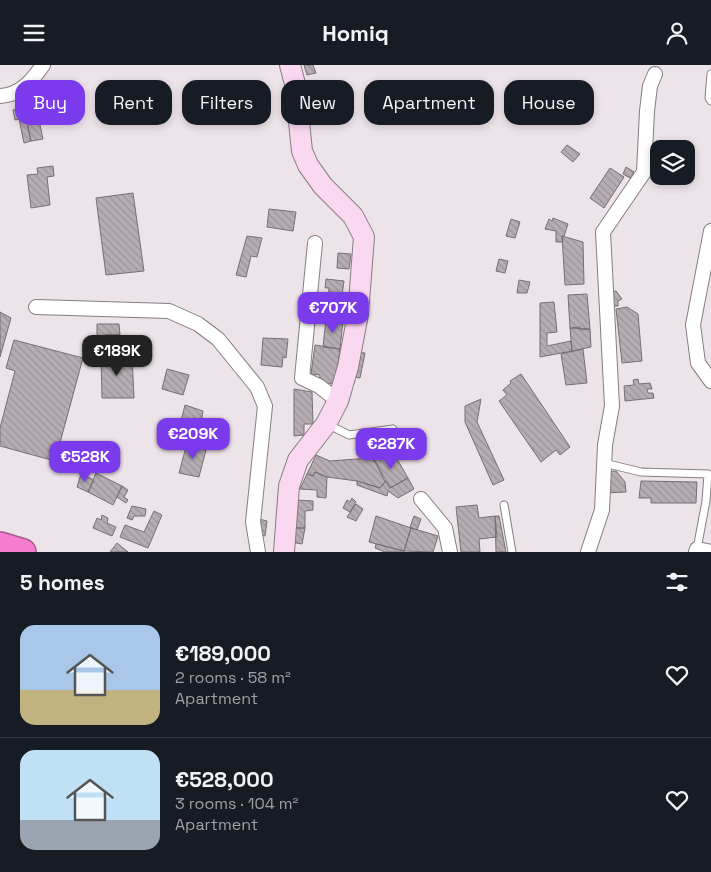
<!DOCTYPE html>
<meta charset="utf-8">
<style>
body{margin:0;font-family:"Space Grotesk",sans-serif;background:#242831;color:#f1f3f6;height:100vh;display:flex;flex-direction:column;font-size:19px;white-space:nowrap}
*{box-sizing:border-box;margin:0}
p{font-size:16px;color:#9ea1a6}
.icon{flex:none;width:28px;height:28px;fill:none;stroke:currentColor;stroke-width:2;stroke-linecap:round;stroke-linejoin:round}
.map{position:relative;height:487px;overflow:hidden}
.side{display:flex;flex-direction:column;background:#171b24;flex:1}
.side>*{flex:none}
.hud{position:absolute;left:15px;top:15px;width:681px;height:45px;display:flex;gap:10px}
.fabs{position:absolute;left:650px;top:75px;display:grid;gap:10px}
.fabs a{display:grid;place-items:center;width:45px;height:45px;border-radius:10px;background:#171b24;box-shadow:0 2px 8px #0003;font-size:25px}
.price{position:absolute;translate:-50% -42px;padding:0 11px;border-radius:10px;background:#7c3aed;color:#fff;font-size:16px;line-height:32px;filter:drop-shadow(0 1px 2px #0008)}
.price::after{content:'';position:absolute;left:50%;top:30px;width:15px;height:11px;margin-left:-8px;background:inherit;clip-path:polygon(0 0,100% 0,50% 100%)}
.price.current{background:#222;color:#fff}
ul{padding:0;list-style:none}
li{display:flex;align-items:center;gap:15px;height:125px;padding:0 20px}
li+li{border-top:1px solid #363941}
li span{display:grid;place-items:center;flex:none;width:140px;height:100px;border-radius:15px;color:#555}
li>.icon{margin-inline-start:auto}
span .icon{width:60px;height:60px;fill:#fffc;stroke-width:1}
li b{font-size:21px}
h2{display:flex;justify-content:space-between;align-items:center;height:60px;padding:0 20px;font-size:21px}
.chip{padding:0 18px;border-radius:15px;background:#171b24;box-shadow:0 2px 8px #0003;font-size:18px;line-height:45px}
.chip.current{background:#7c3aed;color:#fff}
header{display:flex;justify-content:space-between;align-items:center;height:65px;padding:0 20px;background:#171b24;font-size:22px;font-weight:800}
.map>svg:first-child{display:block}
</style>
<header><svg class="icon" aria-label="menu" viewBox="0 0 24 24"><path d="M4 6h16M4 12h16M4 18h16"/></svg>Homiq<svg class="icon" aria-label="person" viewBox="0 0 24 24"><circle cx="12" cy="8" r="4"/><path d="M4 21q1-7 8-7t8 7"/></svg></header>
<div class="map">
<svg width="711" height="487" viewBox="0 0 711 487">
<defs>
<pattern id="building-back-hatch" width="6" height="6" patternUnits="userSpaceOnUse" patternTransform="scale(1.25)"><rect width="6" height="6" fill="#b6adb2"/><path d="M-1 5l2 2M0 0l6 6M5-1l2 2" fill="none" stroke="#9c9499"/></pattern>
</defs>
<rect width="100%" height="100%" fill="#ede4ea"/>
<path fill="url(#building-back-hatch)" stroke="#766f73" d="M 304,0 L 313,0 L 316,8 L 307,10 Z
M 313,19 L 315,27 L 312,27 L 312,32 L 302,32 L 301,22 Z
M 323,32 L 325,52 L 303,53 L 302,34 Z
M 35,37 L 43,74 L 31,76 L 26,53 L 15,55 L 13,45 Z
M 26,53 L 31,76 L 24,78 L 19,54 Z
M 567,80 L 580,89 L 573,97 L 561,87 Z
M 53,101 L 54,111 L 47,112 L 50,140 L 31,143 L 27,110 L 38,109 L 37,103 Z
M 626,102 L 634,107 L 630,113 L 623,109 Z
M 610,103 L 624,112 L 604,143 L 590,133 Z
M 133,128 L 144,206 L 106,210 L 96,133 Z
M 269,144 L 296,147 L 293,166 L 267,162 Z
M 553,153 L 568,159 L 564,171 L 562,171 L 563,177 L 556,177 L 556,166 L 545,164 L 549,154 L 552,156 Z
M 511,154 L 520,157 L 515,173 L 506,171 Z
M 247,171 L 262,173 L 257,192 L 251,191 L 246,212 L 236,210 Z
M 562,171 L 583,177 L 584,219 L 565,220 Z
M 338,188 L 351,189 L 349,204 L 337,203 Z
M 499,194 L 508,196 L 505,208 L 496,206 Z
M 326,214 L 344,216 L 341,237 L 328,235 L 329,223 L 325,223 Z
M 519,215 L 530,217 L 527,228 L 517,228 Z
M 616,226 L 622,234 L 618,236 L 618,241 L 609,241 L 607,228 Z
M 587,229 L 590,264 L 570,263 L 568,230 Z
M 554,237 L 557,267 L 547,268 L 547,281 L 571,276 L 572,286 L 540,292 L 540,238 Z
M 337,239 L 345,240 L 343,256 L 326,254 L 328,243 L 336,244 Z
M 627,242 L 638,249 L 642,296 L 622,298 L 616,244 Z
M 0,247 L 11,253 L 0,292 Z
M 326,254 L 343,256 L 340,284 L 323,282 Z
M 97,259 L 119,259 L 120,270 L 106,270 L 107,277 L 97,277 Z
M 580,262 L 580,265 L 590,264 L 591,282 L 572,286 L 570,263 Z
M 106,270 L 120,270 L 120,288 L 107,289 Z
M 263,273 L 288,274 L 286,293 L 283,292 L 282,302 L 261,300 Z
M 14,275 L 83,293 L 55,396 L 0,381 L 0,363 L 15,306 L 6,303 Z
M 315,280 L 340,284 L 335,319 L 319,317 L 320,310 L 311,309 Z
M 583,284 L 587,318 L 566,320 L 561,289 Z
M 354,287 L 365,288 L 360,313 L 350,311 Z
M 132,291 L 134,333 L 102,333 L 101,292 Z
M 167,304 L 189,310 L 183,330 L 162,324 Z
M 521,309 L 570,382 L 560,390 L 556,385 L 541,397 L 499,336 L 507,330 L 503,325 L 511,318 L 510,316 Z
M 638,314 L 639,319 L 650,318 L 652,324 L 647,324 L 648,328 L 653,328 L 654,333 L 625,336 L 624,321 L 634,320 L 633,315 Z
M 294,324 L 312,327 L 313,359 L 304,359 L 304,370 L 294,371 Z
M 481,334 L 477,357 L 504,415 L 493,420 L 465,357 L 465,341 Z
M 185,340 L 203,346 L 199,369 L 179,364 Z
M 187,378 L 207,381 L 199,412 L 179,408 Z
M 316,390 L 330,396 L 370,393 L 375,396 L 385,417 L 380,423 L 357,416 L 327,412 L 315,407 L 313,411 L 307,409 Z
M 396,392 L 408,413 L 390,423 L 375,396 L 370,393 Z
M 616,406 L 625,417 L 626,427 L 603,428 L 605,407 Z
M 315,407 L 327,412 L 326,433 L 317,432 L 317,425 L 300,424 L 307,409 L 313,411 Z
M 96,408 L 122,421 L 113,440 L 88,427 Z
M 81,409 L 94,415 L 88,427 L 77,422 Z
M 408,413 L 414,424 L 398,433 L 388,426 L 387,431 L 357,420 L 357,416 L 380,423 L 386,416 L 390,423 Z
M 641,416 L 697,417 L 696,438 L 651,438 L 651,433 L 639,433 Z
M 122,421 L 128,425 L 124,432 L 128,435 L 126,438 L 117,432 Z
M 352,433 L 356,437 L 350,447 L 343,443 L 347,435 L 350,437 Z
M 296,435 L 313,436 L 313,445 L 305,446 L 305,463 L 295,463 Z
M 356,439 L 363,444 L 356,456 L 347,452 Z
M 477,440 L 479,453 L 495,451 L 497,472 L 479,474 L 480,487 L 461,487 L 456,442 Z
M 132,441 L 146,444 L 145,451 L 134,451 L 132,455 L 127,453 Z
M 154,446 L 162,450 L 148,483 L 120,472 L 125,460 L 144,467 Z
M 102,450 L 108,453 L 107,458 L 116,462 L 112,471 L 93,463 L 97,453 L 101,455 Z
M 376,451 L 411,463 L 404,486 L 369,477 Z
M 414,451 L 421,454 L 417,465 L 410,462 Z
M 495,451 L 499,451 L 506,487 L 496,487 Z
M 259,454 L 267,456 L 265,471 L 257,469 Z
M 295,463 L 305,463 L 302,479 L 291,477 Z
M 411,463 L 438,471 L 433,487 L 404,486 Z
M 117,478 L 128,487 L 110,487 Z
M 376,479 L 404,486 L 404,487 L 385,487 L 375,483 Z"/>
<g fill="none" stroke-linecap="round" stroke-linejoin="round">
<g stroke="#857d82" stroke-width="9">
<path id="lane" d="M 711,9 L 709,33 L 711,36
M 327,359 L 349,370 L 393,364
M 604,398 L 641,407 L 708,409 L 706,436 L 697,484
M 504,440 L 512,487"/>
</g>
<g stroke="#857d82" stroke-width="16">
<path id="street" d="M 0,31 C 20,30 32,16 43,0
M 711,166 L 693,260 L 698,298 L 711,316
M 315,178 L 302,313 L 319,321 L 338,336
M 36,242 L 169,246 L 198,259 L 218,274 L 257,322 L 265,341 L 253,457 L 258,487
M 421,434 L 445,463 L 450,487
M 588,487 L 602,445 L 605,380 L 612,341 L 603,167 L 644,107 L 647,46 L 650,21 L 655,9
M 696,487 L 697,484 L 711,487"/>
</g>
<g stroke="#857d82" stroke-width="22">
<path id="secondary" d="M 284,487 L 289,421 L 298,395 L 326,359 L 338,336 L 348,302 L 358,249 L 364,172 L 353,151 L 323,121 L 308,100 L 302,86 L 295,19 L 290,0"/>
</g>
<g stroke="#a85b91" stroke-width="28">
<path id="highway" d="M 0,480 L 23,487"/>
</g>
<use href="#lane" stroke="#fff" stroke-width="7"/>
<use href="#street" stroke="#fff" stroke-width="14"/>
<use href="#secondary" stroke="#fbd8f1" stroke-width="20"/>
<use href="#highway" stroke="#f37ecf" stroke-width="25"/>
</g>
</svg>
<div class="fabs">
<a><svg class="icon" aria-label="layers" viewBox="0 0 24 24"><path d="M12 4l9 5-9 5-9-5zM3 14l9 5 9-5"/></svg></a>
</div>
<b class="price" style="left:333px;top:269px">€707K</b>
<b class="price current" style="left:117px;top:312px">€189K</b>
<b class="price" style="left:193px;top:395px">€209K</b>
<b class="price" style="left:391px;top:405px">€287K</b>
<b class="price" style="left:85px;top:418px">€528K</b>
<div class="hud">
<a class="chip current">Buy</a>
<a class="chip">Rent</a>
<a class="chip">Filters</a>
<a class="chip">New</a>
<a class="chip">Apartment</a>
<a class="chip">House</a>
</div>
</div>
<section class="side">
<h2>5 homes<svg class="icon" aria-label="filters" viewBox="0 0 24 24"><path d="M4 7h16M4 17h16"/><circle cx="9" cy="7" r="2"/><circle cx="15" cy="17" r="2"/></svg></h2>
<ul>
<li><span style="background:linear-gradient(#a9c7e8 65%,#c2b280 0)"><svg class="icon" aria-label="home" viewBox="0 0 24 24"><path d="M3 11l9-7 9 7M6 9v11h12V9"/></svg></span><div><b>€189,000</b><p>2 rooms · 58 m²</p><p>Apartment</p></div><svg class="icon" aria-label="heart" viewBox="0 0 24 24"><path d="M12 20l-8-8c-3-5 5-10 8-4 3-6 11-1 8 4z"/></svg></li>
<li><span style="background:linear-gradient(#bfe0f5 70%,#9aa5b1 0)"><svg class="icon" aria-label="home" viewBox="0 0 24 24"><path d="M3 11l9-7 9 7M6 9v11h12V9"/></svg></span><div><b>€528,000</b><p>3 rooms · 104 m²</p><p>Apartment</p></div><svg class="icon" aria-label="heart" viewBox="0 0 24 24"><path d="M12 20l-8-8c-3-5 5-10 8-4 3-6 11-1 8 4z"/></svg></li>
</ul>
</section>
